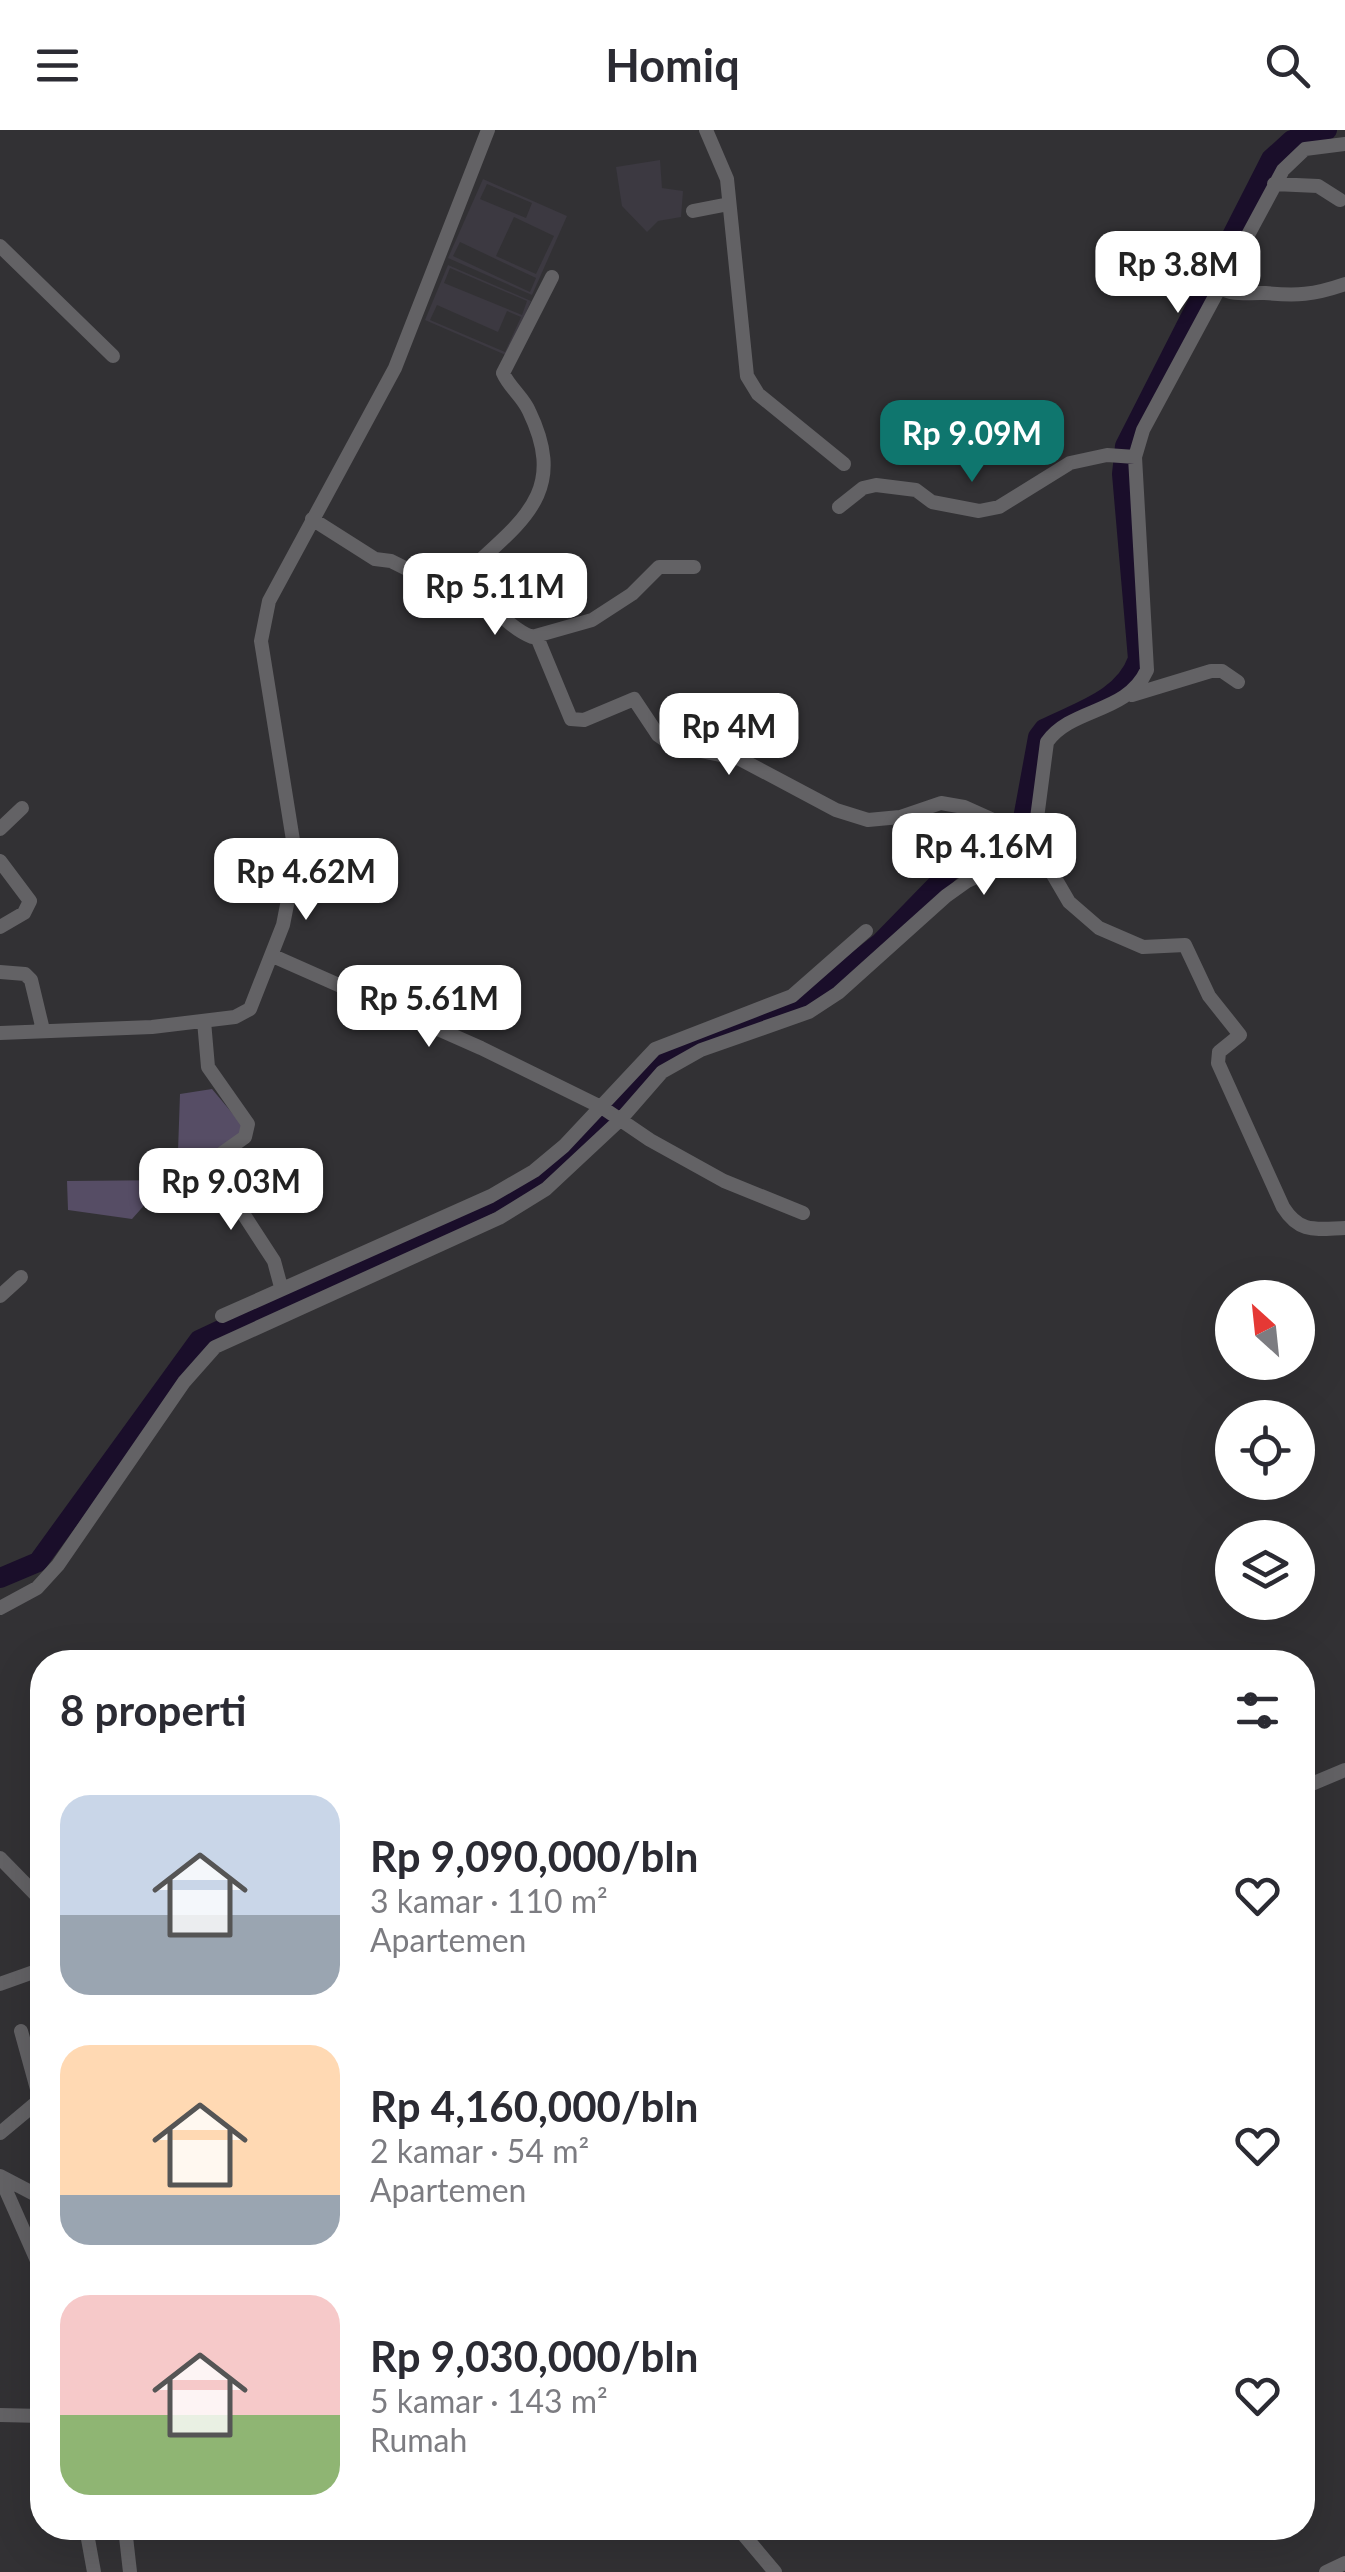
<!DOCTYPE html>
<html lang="id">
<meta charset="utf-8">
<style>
body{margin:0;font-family:Lato,sans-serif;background:#f7f7f7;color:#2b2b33;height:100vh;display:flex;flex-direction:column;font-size:38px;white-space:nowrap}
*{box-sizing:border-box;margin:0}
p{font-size:32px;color:#7c7c81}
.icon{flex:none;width:55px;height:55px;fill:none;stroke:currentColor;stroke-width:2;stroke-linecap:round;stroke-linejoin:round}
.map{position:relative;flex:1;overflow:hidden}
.side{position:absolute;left:30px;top:1520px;width:1285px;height:890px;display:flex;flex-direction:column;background:#fff;border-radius:40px;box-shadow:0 10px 40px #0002}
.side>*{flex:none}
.needle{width:65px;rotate:333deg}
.fabs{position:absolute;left:1215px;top:1150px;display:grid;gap:20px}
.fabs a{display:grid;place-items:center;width:100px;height:100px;border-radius:50%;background:#fff;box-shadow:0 10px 40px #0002;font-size:50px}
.price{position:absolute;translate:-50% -85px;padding:0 22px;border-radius:20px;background:#fff;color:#222;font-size:32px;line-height:65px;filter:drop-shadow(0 2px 5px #0008)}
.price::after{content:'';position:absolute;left:50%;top:60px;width:30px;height:22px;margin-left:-15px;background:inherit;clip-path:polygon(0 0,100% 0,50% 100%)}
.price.selected{background:#0f766e;color:#fff}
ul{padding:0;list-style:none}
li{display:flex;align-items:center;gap:30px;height:250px;padding:0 30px}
li span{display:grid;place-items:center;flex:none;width:280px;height:200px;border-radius:30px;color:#555}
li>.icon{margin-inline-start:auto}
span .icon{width:120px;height:120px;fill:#fffc;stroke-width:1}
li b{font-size:42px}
h2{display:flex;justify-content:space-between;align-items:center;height:120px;padding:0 30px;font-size:42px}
header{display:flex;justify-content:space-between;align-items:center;height:130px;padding:0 30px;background:#fff;font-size:45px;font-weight:700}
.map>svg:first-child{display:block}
</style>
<header><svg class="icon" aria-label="menu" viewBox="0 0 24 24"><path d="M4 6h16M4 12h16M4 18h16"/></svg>Homiq<svg class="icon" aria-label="search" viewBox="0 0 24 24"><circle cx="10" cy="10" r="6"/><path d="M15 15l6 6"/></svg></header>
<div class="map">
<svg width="1345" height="2442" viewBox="0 0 1345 2442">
<rect width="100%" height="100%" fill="#323134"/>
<path fill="#3c3941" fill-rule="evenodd" d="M 660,30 L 662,58 L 683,61 L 681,87 L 658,91 L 647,102 L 622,76 L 616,37 Z
M 483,49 L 567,86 L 532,165 L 448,128 ZM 487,54 L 532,73 L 526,88 L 480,69 ZM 514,87 L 554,106 L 536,144 L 496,126 ZM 460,112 L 536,148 L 530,162 L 453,126 Z
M 448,135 L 531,171 L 508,226 L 425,190 ZM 450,138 L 527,171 L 522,185 L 444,153 ZM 437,175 L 498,202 L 507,181 L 521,187 L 505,222 L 430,190 Z"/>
<path fill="#564d65" d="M 212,959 L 248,1002 C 218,1027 191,1071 148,1071 L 132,1089 L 68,1080 L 67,1051 L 177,1050 L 180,964 Z"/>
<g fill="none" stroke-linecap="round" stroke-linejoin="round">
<path stroke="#1a0e2a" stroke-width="20" d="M 0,1448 L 38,1432 L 199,1210 L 545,1048 L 663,925 L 800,876 L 881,812 L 954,737 L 1002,725 L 1018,716 L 1038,607 L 1044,599 C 1080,581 1124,569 1138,529 L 1122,344 L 1125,316 L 1271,29 L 1292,10 L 1327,0"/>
<path stroke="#636265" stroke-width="14" d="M 706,0 L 727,49 L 747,246 L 758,264 L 844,334
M 1274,54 L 1318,56 L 1340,70
M 693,81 L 729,74
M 0,116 L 113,226
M 1218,157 C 1237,167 1246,162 1265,163 C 1297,166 1313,165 1345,154
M 839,377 L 863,358 L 876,355 L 916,360 L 932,372 L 979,381 L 999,377 L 1070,333 L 1107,325 L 1135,327
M 312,389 L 375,429 L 391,431 L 419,445 C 470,430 491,491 532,507 L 592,490 L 632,464 L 659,437 L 694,437
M 461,448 C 518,393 570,366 529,281 C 523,267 509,257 503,243 L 552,147
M 537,507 L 571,589 L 584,590 L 634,569 L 658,605 L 672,615 L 740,629 L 836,680 L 868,690 L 900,687 L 941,673 L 964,677 L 1031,707 L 1069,772 L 1099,798 L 1143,817 L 1185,815 L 1209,866 L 1240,905 L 1219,922 L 1218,933 L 1283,1077 C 1300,1104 1316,1099 1345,1098
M 1132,565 L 1211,541 L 1222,541 L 1238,552
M 0,699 L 22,678
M 0,731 L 30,771 L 24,783 L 0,797
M 273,826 L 481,918 L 603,978 L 650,1010 L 724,1051 L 803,1083
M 0,842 L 25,844 L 31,850 L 43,900
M 204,891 L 208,937 L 248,994 L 245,1007 L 214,1029 L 212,1036 L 274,1131 L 281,1157
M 0,903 L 152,897 L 235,887 L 250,879 L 283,795 L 296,729 L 261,511 L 269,471 L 395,238 L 488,0
M 0,1166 L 21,1147
M 222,1186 L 491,1066 L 534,1041 L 564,1016 L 655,919 L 792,866 L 866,801
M 0,1478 L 37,1458 L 58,1435 L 184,1252 L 215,1217 L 499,1088 L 546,1059 L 621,989 L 662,942 L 701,920 L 809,882 L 838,863 L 946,766 L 967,751 L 1027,724 L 1034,711 L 1047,612 C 1072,577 1127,584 1147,540 L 1135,327 L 1143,300 L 1283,40 L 1305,19 L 1345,14
M 1302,1658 L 1345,1640
M 0,1728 L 42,1771
M 0,1854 L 42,1839
M 21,1901 L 40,1970
M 0,2003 L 42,1968
M 0,2046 L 42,2068
M 0,2047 L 42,2142
M 0,2285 L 42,2286
M 86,2398 L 94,2442
M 125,2398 L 130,2442
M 738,2398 L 775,2442
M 1326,2442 L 1345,2433"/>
</g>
</svg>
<div class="fabs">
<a><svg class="needle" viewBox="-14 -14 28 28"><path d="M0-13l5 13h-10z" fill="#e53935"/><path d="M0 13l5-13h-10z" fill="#7c7c81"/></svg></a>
<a><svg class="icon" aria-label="locate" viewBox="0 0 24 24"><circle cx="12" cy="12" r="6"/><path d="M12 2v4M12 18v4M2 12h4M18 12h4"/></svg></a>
<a><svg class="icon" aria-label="layers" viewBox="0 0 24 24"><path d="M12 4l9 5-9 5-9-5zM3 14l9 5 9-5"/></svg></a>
</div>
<b class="price" style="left:1178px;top:186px">Rp 3.8M</b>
<b class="price selected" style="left:972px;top:355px">Rp 9.09M</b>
<b class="price" style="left:495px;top:508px">Rp 5.11M</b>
<b class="price" style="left:729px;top:648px">Rp 4M</b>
<b class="price" style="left:984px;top:768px">Rp 4.16M</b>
<b class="price" style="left:306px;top:793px">Rp 4.62M</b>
<b class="price" style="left:429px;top:920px">Rp 5.61M</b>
<b class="price" style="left:231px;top:1103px">Rp 9.03M</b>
<section class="side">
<h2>8 properti<svg class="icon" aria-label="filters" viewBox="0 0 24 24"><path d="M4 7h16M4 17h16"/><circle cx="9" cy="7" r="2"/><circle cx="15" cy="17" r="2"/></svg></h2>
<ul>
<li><span style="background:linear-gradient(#c9d6e8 60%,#9aa5b1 0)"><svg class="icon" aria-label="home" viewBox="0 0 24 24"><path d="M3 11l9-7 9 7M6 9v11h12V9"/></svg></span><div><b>Rp 9,090,000/bln</b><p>3 kamar · 110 m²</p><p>Apartemen</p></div><svg class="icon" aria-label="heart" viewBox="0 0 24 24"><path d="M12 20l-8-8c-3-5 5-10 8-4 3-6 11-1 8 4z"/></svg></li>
<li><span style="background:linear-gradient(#ffd9b3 75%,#9aa5b1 0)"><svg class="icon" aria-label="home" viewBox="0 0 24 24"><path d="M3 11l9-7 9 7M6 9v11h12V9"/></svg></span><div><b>Rp 4,160,000/bln</b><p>2 kamar · 54 m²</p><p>Apartemen</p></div><svg class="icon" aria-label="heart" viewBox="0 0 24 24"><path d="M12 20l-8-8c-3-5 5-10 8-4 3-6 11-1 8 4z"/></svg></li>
<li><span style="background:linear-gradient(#f6c9c9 60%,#8fb573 0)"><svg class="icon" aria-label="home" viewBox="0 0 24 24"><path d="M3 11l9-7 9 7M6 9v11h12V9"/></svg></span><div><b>Rp 9,030,000/bln</b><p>5 kamar · 143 m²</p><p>Rumah</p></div><svg class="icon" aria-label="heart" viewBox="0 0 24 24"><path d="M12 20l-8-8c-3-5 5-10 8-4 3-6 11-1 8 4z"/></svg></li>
</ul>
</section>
</div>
